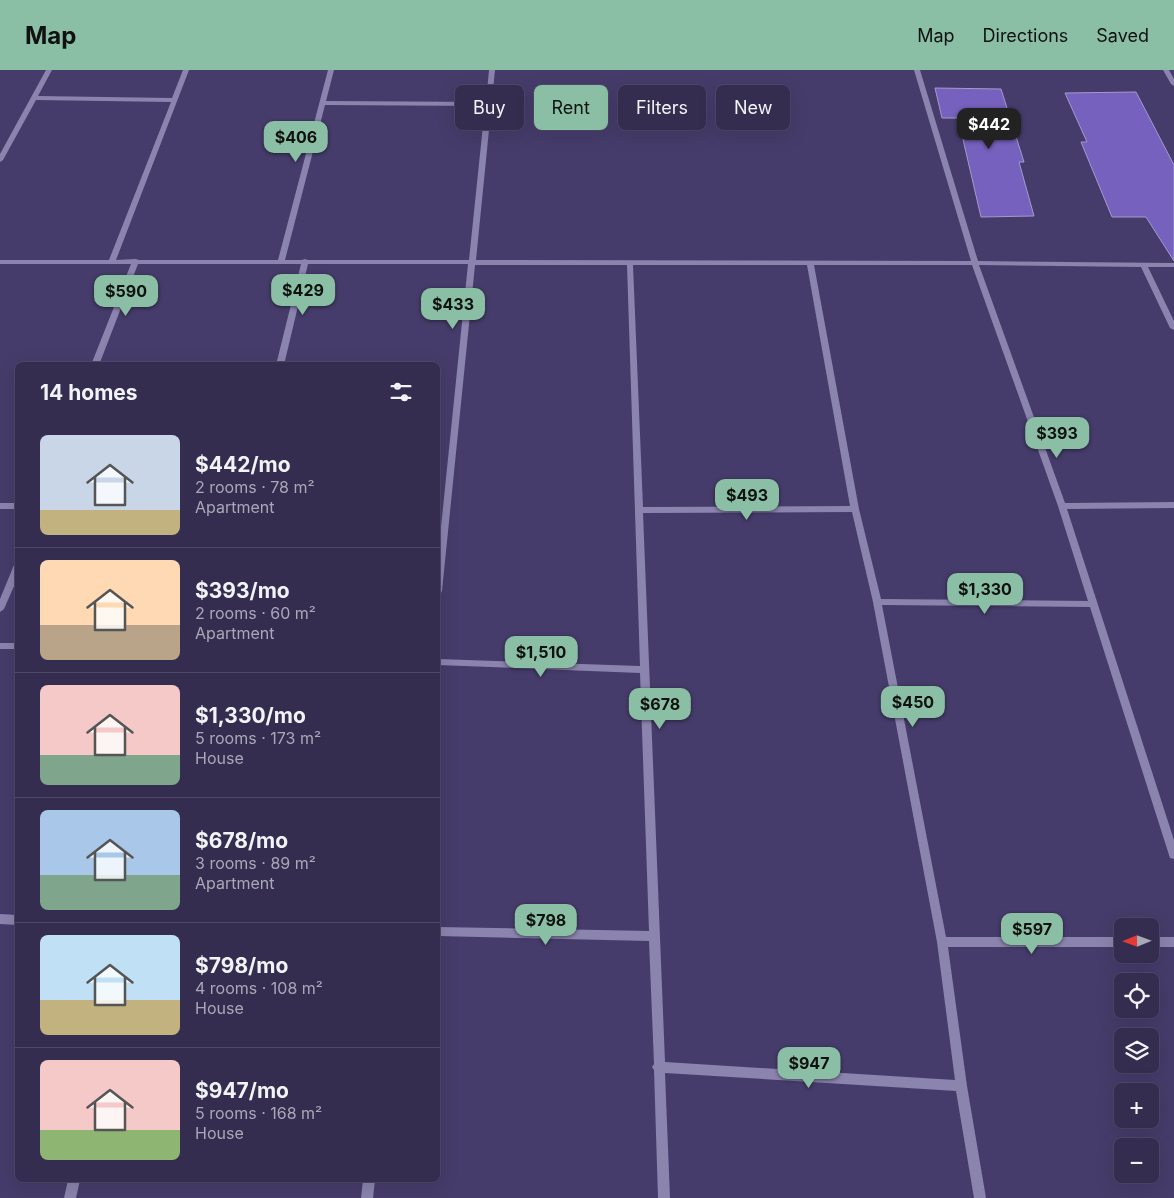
<!DOCTYPE html>
<meta charset="utf-8">
<style>
body{margin:0;font-family:Inter,sans-serif;background:#3f395a;color:#f1f3f6;height:100vh;display:flex;flex-direction:column;font-size:19px;white-space:nowrap}
*{box-sizing:border-box;margin:0}
p{font-size:16px;color:#a9a8b7}
.icon{flex:none;width:28px;height:28px;fill:none;stroke:currentColor;stroke-width:2;stroke-linecap:round;stroke-linejoin:round}
.map{position:relative;flex:1;overflow:hidden}
.drawer{position:absolute;left:15px;top:292px;width:425px;height:820px;display:flex;flex-direction:column;background:#342d50;border-radius:8px;box-shadow:0 5px 20px #0002,0 0 0 1px #4e4967}
.drawer>*{flex:none}
.top-card{position:absolute;left:455px;top:15px;width:475px;height:45px;display:flex;gap:10px}
.needle{width:32px;rotate:269deg}
.fabs{position:absolute;left:1114px;top:848px;display:grid;gap:10px}
.fabs a{display:grid;place-items:center;width:45px;height:45px;border-radius:8px;background:#342d50;box-shadow:0 5px 20px #0002,0 0 0 1px #4e4967;font-size:25px}
.price{position:absolute;translate:-50% -42px;padding:0 11px;border-radius:10px;background:#8abfa5;color:#111;font-size:16px;line-height:32px;filter:drop-shadow(0 1px 2px #0008)}
.price::after{content:'';position:absolute;left:50%;top:30px;width:15px;height:11px;margin-left:-8px;background:inherit;clip-path:polygon(0 0,100% 0,50% 100%)}
.price.active{background:#222;color:#fff}
ul{padding:0;list-style:none}
li{display:flex;align-items:center;gap:15px;height:125px;padding:0 25px}
li+li{border-top:1px solid #4e4967}
li span{display:grid;place-items:center;flex:none;width:140px;height:100px;border-radius:8px;color:#555}
li>.icon{margin-inline-start:auto}
span .icon{width:60px;height:60px;fill:#fffc;stroke-width:1}
li b{font-size:21px}
h2{display:flex;justify-content:space-between;align-items:center;height:60px;padding:0 25px;font-size:21px}
.tag{padding:0 18px;border-radius:8px;background:#342d50;box-shadow:0 5px 20px #0002,0 0 0 1px #4e4967;font-size:18px;line-height:45px}
.tag.active{background:#8abfa5;color:#111}
header{display:flex;align-items:center;gap:30px;box-sizing:border-box;height:70px;padding:0 25px;background:#8abfa5;color:#111}
header strong{font-size:24px}
nav{display:flex;gap:28px;margin-inline-start:auto;font-size:18px}
.map>svg:first-child{display:block}
</style>
<header>
<strong>Map</strong>
<nav><a>Map</a><a>Directions</a><a>Saved</a></nav>
</header>
<div class="map">
<svg width="1174" height="1128" viewBox="0 0 1174 1128">
<rect width="100%" height="100%" fill="#463c6b"/>
<path fill="#7761be" stroke="#a39acf" d="M 935,18 L 1001,19 L 1024,92 L 1019,92 L 1034,146 L 981,147 L 958,48 L 942,48 Z
M 1136,22 L 1174,95 L 1174,191 L 1146,147 L 1112,147 L 1081,72 L 1087,72 L 1065,23 Z"/>
<g fill="none" stroke-linecap="round" stroke-linejoin="round">
<path fill="#8b84ae" fill-rule="evenodd" d="M 46,0 L 52,0 L 38,26 L 172,28 L 183,0 L 189,0 L 116,190 L 136,189 L 139,190 L 278,190 L 328,0 L 334,0 L 326,31 L 486,32 L 489,0 L 495,0 L 476,190 L 971,191 L 914,0 L 920,0 L 978,191 L 1174,193 L 1174,197 L 1148,197 L 1174,251 L 1174,260 L 1170,258 L 1141,197 L 979,195 L 1065,433 L 1174,432 L 1174,438 L 1067,439 L 1174,770 L 1174,789 L 1170,788 L 1169,785 L 1090,537 L 882,535 L 946,867 L 1122,867 L 1122,877 L 948,877 L 967,1016 L 986,1128 L 974,1128 L 956,1021 L 665,1003 L 670,1128 L 658,1128 L 654,1000 L 652,997 L 654,994 L 649,871 L 438,866 L 438,857 L 649,861 L 640,603 L 438,595 L 438,589 L 640,596 L 627,195 L 475,195 L 442,521 L 441,523 L 438,524 L 438,486 L 468,194 L 308,194 L 284,295 L 276,295 L 301,194 L 138,194 L 99,295 L 91,295 L 131,194 L 0,194 L 0,190 L 109,190 L 171,32 L 36,30 L 3,90 L 0,92 L 0,84 ZM 325,35 L 485,36 L 469,190 L 308,190 L 305,189 L 302,190 L 285,190 ZM 633,195 L 807,195 L 850,436 L 643,437 ZM 814,195 L 972,195 L 1058,436 L 1088,531 L 881,529 L 859,439 ZM 852,442 L 873,532 L 937,872 L 955,1010 L 665,992 L 643,443 Z
M 1163,0 L 1169,0 L 1174,9 L 1174,16 L 1171,14 Z
M 0,433 L 18,433 L 18,439 L 0,439 Z
M 18,492 L 18,507 L 4,539 L 0,542 L 0,529 L 14,495 Z
M 0,573 L 18,573 L 18,579 L 0,579 Z
M 0,844 L 18,845 L 18,855 L 0,854 Z
M 1150,867 L 1174,867 L 1174,877 L 1150,877 Z
M 68,1110 L 80,1110 L 76,1128 L 64,1128 Z
M 363,1110 L 375,1110 L 373,1128 L 361,1128 Z"/>
</g>
</svg>
<div class="fabs">
<a><svg class="needle" viewBox="-14 -14 28 28"><path d="M0-13l5 13h-10z" fill="#e53935"/><path d="M0 13l5-13h-10z" fill="#a9a8b7"/></svg></a>
<a><svg class="icon" aria-label="locate" viewBox="0 0 24 24"><circle cx="12" cy="12" r="6"/><path d="M12 2v4M12 18v4M2 12h4M18 12h4"/></svg></a>
<a><svg class="icon" aria-label="layers" viewBox="0 0 24 24"><path d="M12 4l9 5-9 5-9-5zM3 14l9 5 9-5"/></svg></a>
<a>+</a>
<a>−</a>
</div>
<b class="price active" style="left:989px;top:80px">$442</b>
<b class="price" style="left:296px;top:93px">$406</b>
<b class="price" style="left:303px;top:246px">$429</b>
<b class="price" style="left:126px;top:247px">$590</b>
<b class="price" style="left:453px;top:260px">$433</b>
<b class="price" style="left:1057px;top:389px">$393</b>
<b class="price" style="left:747px;top:451px">$493</b>
<b class="price" style="left:985px;top:545px">$1,330</b>
<b class="price" style="left:541px;top:608px">$1,510</b>
<b class="price" style="left:913px;top:658px">$450</b>
<b class="price" style="left:660px;top:660px">$678</b>
<b class="price" style="left:546px;top:876px">$798</b>
<b class="price" style="left:1032px;top:885px">$597</b>
<b class="price" style="left:809px;top:1019px">$947</b>
<div class="top-card">
<a class="tag">Buy</a>
<a class="tag active">Rent</a>
<a class="tag">Filters</a>
<a class="tag">New</a>
</div>
<section class="drawer">
<h2>14 homes<svg class="icon" aria-label="filters" viewBox="0 0 24 24"><path d="M4 7h16M4 17h16"/><circle cx="9" cy="7" r="2"/><circle cx="15" cy="17" r="2"/></svg></h2>
<ul>
<li><span style="background:linear-gradient(#c9d6e8 75%,#c2b280 0)"><svg class="icon" aria-label="home" viewBox="0 0 24 24"><path d="M3 11l9-7 9 7M6 9v11h12V9"/></svg></span><div><b>$442/mo</b><p>2 rooms · 78 m²</p><p>Apartment</p></div></li>
<li><span style="background:linear-gradient(#ffd9b3 65%,#b9a48a 0)"><svg class="icon" aria-label="home" viewBox="0 0 24 24"><path d="M3 11l9-7 9 7M6 9v11h12V9"/></svg></span><div><b>$393/mo</b><p>2 rooms · 60 m²</p><p>Apartment</p></div></li>
<li><span style="background:linear-gradient(#f6c9c9 70%,#7fa58c 0)"><svg class="icon" aria-label="home" viewBox="0 0 24 24"><path d="M3 11l9-7 9 7M6 9v11h12V9"/></svg></span><div><b>$1,330/mo</b><p>5 rooms · 173 m²</p><p>House</p></div></li>
<li><span style="background:linear-gradient(#a9c7e8 65%,#7fa58c 0)"><svg class="icon" aria-label="home" viewBox="0 0 24 24"><path d="M3 11l9-7 9 7M6 9v11h12V9"/></svg></span><div><b>$678/mo</b><p>3 rooms · 89 m²</p><p>Apartment</p></div></li>
<li><span style="background:linear-gradient(#bfe0f5 65%,#c2b280 0)"><svg class="icon" aria-label="home" viewBox="0 0 24 24"><path d="M3 11l9-7 9 7M6 9v11h12V9"/></svg></span><div><b>$798/mo</b><p>4 rooms · 108 m²</p><p>House</p></div></li>
<li><span style="background:linear-gradient(#f6c9c9 70%,#8fb573 0)"><svg class="icon" aria-label="home" viewBox="0 0 24 24"><path d="M3 11l9-7 9 7M6 9v11h12V9"/></svg></span><div><b>$947/mo</b><p>5 rooms · 168 m²</p><p>House</p></div></li>
</ul>
</section>
</div>
